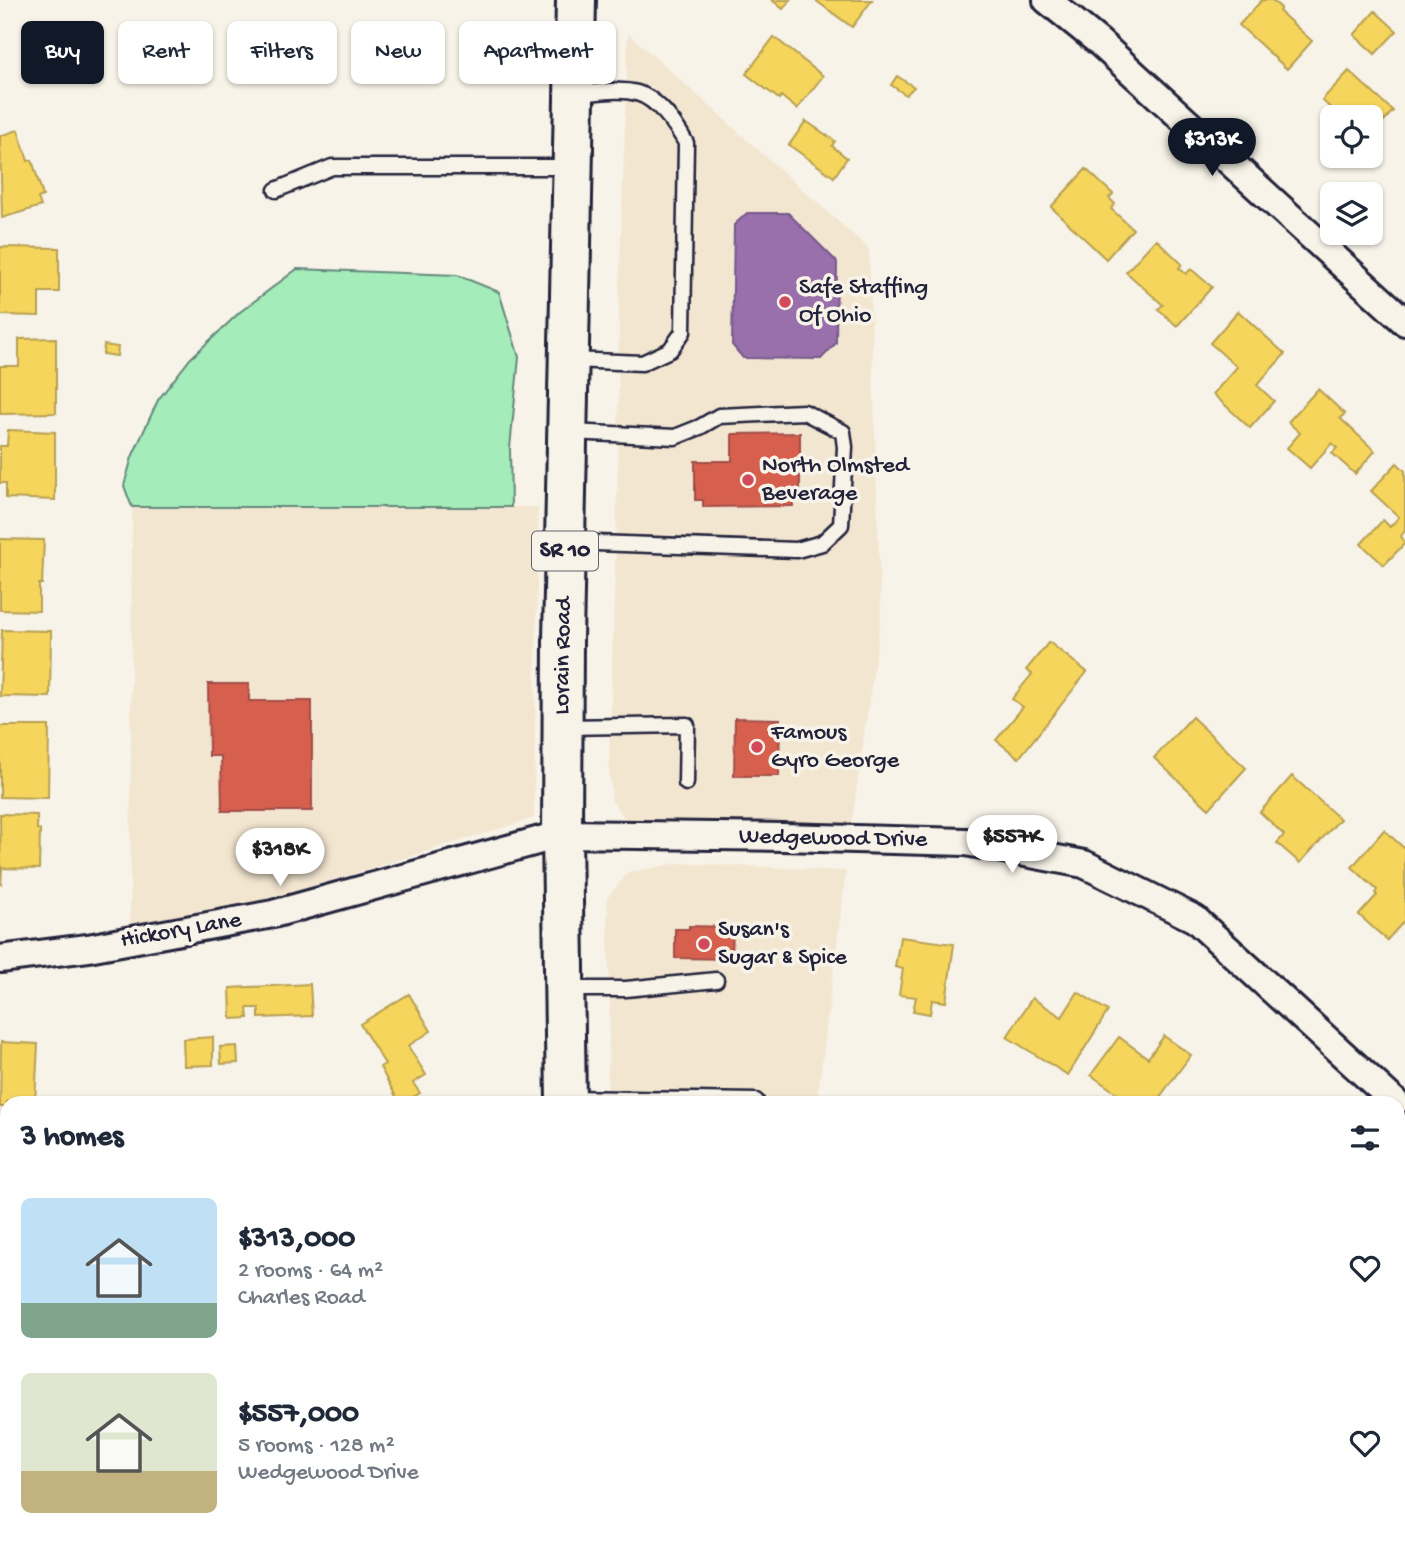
<!DOCTYPE html>
<meta charset="utf-8">
<style>
body{margin:0;font-family:"Gochi Hand",sans-serif;background:#f6f6f7;color:#1f2937;height:100vh;display:flex;flex-direction:column;font-size:26px;white-space:nowrap}
*{box-sizing:border-box;margin:0}
p{font-size:23px;color:#747a83}
.icon{flex:none;width:38px;height:38px;fill:none;stroke:currentColor;stroke-width:2;stroke-linecap:round;stroke-linejoin:round}
.map{position:relative;flex:1;overflow:hidden}
.panel{position:absolute;left:0px;top:1096px;width:1405px;height:450px;display:flex;flex-direction:column;background:#fff;border-radius:21px 21px 0 0;box-shadow:0 2px 5px #0004}
.panel>*{flex:none}
.banner{position:absolute;left:21px;top:21px;width:700px;height:63px;display:flex;gap:14px}
.tools{position:absolute;left:1320px;top:105px;display:grid;gap:14px}
.tools a{display:grid;place-items:center;width:63px;height:63px;border-radius:10px;background:#fff;box-shadow:0 2px 5px #0004;font-size:35px}
.price{position:absolute;translate:-50% -60px;padding:0 16px;border-radius:24px;background:#fff;color:#222;font-size:23px;line-height:46px;filter:drop-shadow(0 2px 4px #0008)}
.price::after{content:'';position:absolute;left:50%;top:42px;width:21px;height:16px;margin-left:-10px;background:inherit;clip-path:polygon(0 0,100% 0,50% 100%)}
.price.selected{background:#111827;color:#fff}
ul{padding:0;list-style:none}
li{display:flex;align-items:center;gap:21px;height:175px;padding:0 21px}
li span{display:grid;place-items:center;flex:none;width:196px;height:140px;border-radius:10px;color:#555}
li>.icon{margin-inline-start:auto}
span .icon{width:84px;height:84px;fill:#fffc;stroke-width:1}
li b{font-size:30px}
h2{display:flex;justify-content:space-between;align-items:center;height:84px;padding:0 21px;font-size:30px}
.tag{padding:0 24px;border-radius:10px;background:#fff;box-shadow:0 2px 5px #0004;font-size:24px;line-height:63px}
.tag.selected{background:#111827;color:#fff}
.map>svg:first-child{display:block}
</style>
<div class="map">
<svg width="1405" height="1545" viewBox="0 0 1405 1545">
<rect width="100%" height="100%" fill="#f7f3e8"/>
<filter id="ink" filterUnits="userSpaceOnUse"><feTurbulence type="fractalNoise" baseFrequency=".0143" numOctaves="2"/><feDisplacementMap in="SourceGraphic" scale="14" xChannelSelector="R" yChannelSelector="G"/><feConvolveMatrix kernelMatrix="1 2 1 2 8 2 1 2 1" color-interpolation-filters="sRGB"/></filter>
<g filter="url(#ink)">
<path fill="#f3e6d1" d="M 628,33 L 869,249 L 881,617 L 850,835 L 636,826 L 626,820 L 612,801 L 609,767 L 618,469 L 619,294 Z
M 132,507 L 538,507 L 534,818 L 275,898 L 130,925 Z
M 679,863 L 846,871 L 817,1102 L 607,1102 L 610,1005 L 607,898 L 629,872 Z
M 201,1538 L 521,1538 L 520,1545 L 201,1545 Z"/>
<path fill="#a4ecb9" stroke="#63877a" stroke-width="2" d="M 297,269 L 457,275 L 499,292 L 519,357 L 510,448 L 511,507 L 132,507 L 124,486 L 132,457 L 158,400 L 190,359 L 240,312 Z
M 28,1538 L 201,1538 L 201,1545 L 21,1545 Z
M 836,1538 L 949,1538 L 955,1545 L 837,1545 Z"/>
<path fill="#f6d55c" stroke="#b69f52" stroke-width="2" d="M 772,0 L 790,0 L 783,9 Z
M 815,0 L 872,0 L 852,27 Z
M 1262,0 L 1272,0 L 1281,8 L 1279,11 L 1312,41 L 1287,69 L 1239,25 Z
M 1375,11 L 1397,31 L 1375,54 L 1354,35 Z
M 774,37 L 823,76 L 797,109 L 781,96 L 779,99 L 746,74 Z
M 1349,71 L 1393,111 L 1370,136 L 1370,117 L 1340,117 L 1322,100 Z
M 897,76 L 914,87 L 906,95 L 891,85 Z
M 806,121 L 835,141 L 832,146 L 847,158 L 834,177 L 789,145 Z
M 18,130 L 28,161 L 32,160 L 43,196 L 38,198 L 41,206 L 2,218 L 0,136 Z
M 1086,169 L 1113,194 L 1109,198 L 1115,204 L 1111,209 L 1133,229 L 1106,259 L 1051,207 Z
M 1156,239 L 1182,264 L 1179,268 L 1186,274 L 1191,269 L 1212,287 L 1177,326 L 1158,309 L 1163,305 L 1126,272 Z
M 0,247 L 59,248 L 59,292 L 39,292 L 39,316 L 0,315 Z
M 1238,311 L 1285,354 L 1257,385 L 1274,401 L 1250,428 L 1213,394 L 1237,367 L 1210,343 Z
M 56,338 L 56,413 L 0,414 L 0,366 L 19,366 L 19,339 Z
M 104,345 L 118,347 L 117,356 L 103,354 Z
M 1318,389 L 1345,414 L 1340,418 L 1375,451 L 1355,474 L 1332,453 L 1337,448 L 1332,443 L 1310,468 L 1287,448 L 1300,433 L 1288,422 Z
M 8,430 L 55,432 L 55,500 L 6,498 L 6,483 L 0,483 L 0,446 L 7,446 Z
M 1397,463 L 1405,471 L 1405,531 L 1401,536 L 1405,543 L 1384,565 L 1361,544 L 1383,520 L 1390,527 L 1399,517 L 1371,491 Z
M 0,539 L 44,540 L 42,584 L 39,584 L 39,611 L 0,610 Z
M 2,630 L 51,631 L 50,697 L 0,696 Z
M 1049,642 L 1087,672 L 1019,758 L 996,740 L 1023,707 L 1012,699 L 1032,674 L 1026,670 Z
M 1192,717 L 1246,768 L 1209,809 L 1154,758 Z
M 0,726 L 49,726 L 48,798 L 0,797 Z
M 1292,776 L 1340,819 L 1300,863 L 1277,843 L 1284,835 L 1260,812 Z
M 0,814 L 37,815 L 37,829 L 40,830 L 39,869 L 2,868 L 1,885 Z
M 1384,830 L 1405,849 L 1405,920 L 1387,940 L 1359,915 L 1377,895 L 1375,893 L 1377,890 L 1352,867 Z
M 900,937 L 954,944 L 946,1002 L 932,1000 L 930,1014 L 913,1011 L 916,997 L 899,995 L 903,969 L 895,967 Z
M 310,984 L 312,1016 L 259,1018 L 259,1008 L 247,1008 L 248,1018 L 231,1019 L 230,988 Z
M 1078,992 L 1108,1011 L 1068,1075 L 1007,1037 L 1032,998 L 1062,1017 Z
M 409,994 L 431,1031 L 408,1046 L 426,1075 L 413,1083 L 420,1093 L 405,1102 L 399,1102 L 380,1067 L 385,1064 L 360,1024 Z
M 1164,1036 L 1191,1055 L 1156,1102 L 1129,1102 L 1091,1075 L 1119,1037 L 1148,1058 Z
M 213,1037 L 213,1065 L 184,1066 L 183,1039 Z
M 1,1042 L 38,1044 L 35,1102 L 7,1102 L 7,1107 L 0,1107 Z
M 237,1046 L 238,1063 L 221,1064 L 220,1047 Z
M 0,1143 L 7,1143 L 7,1204 L 0,1204 Z
M 0,1230 L 7,1231 L 7,1300 L 0,1300 Z
M 1398,1242 L 1405,1248 L 1405,1279 L 1398,1286 Z
M 2,1333 L 7,1334 L 7,1409 L 0,1407 Z
M 0,1448 L 7,1453 L 7,1465 L 0,1477 Z
M 1026,1538 L 1068,1538 L 1066,1545 L 1024,1545 Z"/>
<path fill="#d6604d" stroke="#a04d48" stroke-width="2" d="M 800,433 L 800,500 L 793,500 L 793,506 L 703,507 L 703,500 L 695,500 L 695,461 L 732,461 L 732,434 Z
M 208,684 L 249,684 L 249,701 L 312,701 L 312,811 L 222,811 L 221,756 L 209,756 Z
M 735,718 L 780,719 L 779,776 L 734,776 Z
M 689,926 L 733,927 L 732,959 L 675,958 L 675,929 L 689,929 Z"/>
<path fill="#9970ab" stroke="#755989" stroke-width="2" d="M 747,213 L 788,213 L 837,262 L 836,343 L 821,359 L 743,358 L 732,345 L 734,225 Z"/>
<g fill="none" stroke-linecap="round" stroke-linejoin="round">
<g stroke="#22223b" stroke-width="19">
<path id="lane" d="M 276,190 L 332,167 L 572,167
M 571,360 L 642,363 L 670,350 L 683,332 L 686,143 C 676,125 658,99 637,93 C 618,88 596,93 577,94
M 567,542 L 797,550 L 822,543 L 841,525 L 845,447 L 843,432 L 804,412 L 719,416 L 700,427 L 675,437 L 570,432
M 564,727 L 687,725 L 686,783
M 565,989 L 626,989 L 716,980
M 567,1098 L 756,1101
M 458,1538 L 458,1545"/>
</g>
<g stroke="#22223b" stroke-width="32">
<path id="street" d="M 1047,0 L 1099,42 L 1405,322
M 0,959 L 88,948 L 273,914 L 562,834 L 782,837 L 966,842 L 1084,864 L 1195,919 L 1395,1102
M 1398,1391 L 1405,1384
M 1256,1545 L 1262,1538"/>
</g>
<g stroke="#22223b" stroke-width="44">
<path id="primary" d="M 566,1102 L 562,834 L 563,640 L 576,0
M 584,1538 L 584,1545"/>
</g>
<use href="#lane" stroke="#f7f3e8" stroke-width="14"/>
<use href="#street" stroke="#f7f3e8" stroke-width="26"/>
<use href="#primary" stroke="#f7f3e8" stroke-width="38"/>
</g>
</g>
<g fill="#d1495b" stroke="#f7f3e8" stroke-width="2.5">
<circle cx="785" cy="302" r="7"/>
<circle cx="748" cy="480" r="7"/>
<circle cx="757" cy="747" r="7"/>
<circle cx="704" cy="944" r="7"/>
</g>
<g text-anchor="middle" dominant-baseline="central" stroke-width="7" stroke-linejoin="round" paint-order="stroke">
<rect fill="#f7f3e8" stroke="#62616f" stroke-width="2" x="532" y="531.5" width="66" height="39" rx="5"/>
<g font-size="23" font-weight="bold" fill="#22223b">
<text x="565" y="551">SR 10</text>
</g>
<g font-size="24" fill="#22223b" stroke="#f7f3e8" text-anchor="start">
<text x="799" y="288">Safe Staffing<tspan x="799" dy="28">Of Ohio</tspan></text>
<text x="762" y="466">North Olmsted<tspan x="762" dy="28">Beverage</tspan></text>
<text x="771" y="733">Famous<tspan x="771" dy="28">Gyro George</tspan></text>
<text x="718" y="930">Susan's<tspan x="718" dy="28">Sugar &amp; Spice</tspan></text>
</g>
<g font-size="24" fill="#22223b" stroke="#f7f3e8">
<text transform="translate(564 656) rotate(-89)">Lorain Road</text>
<text transform="translate(833 839) rotate(1)">Wedgewood Drive</text>
<text transform="translate(181 931) rotate(-10)">Hickory Lane</text>
</g>
</g>
</svg>
<div class="tools">
<a><svg class="icon" aria-label="locate" viewBox="0 0 24 24"><circle cx="12" cy="12" r="6"/><path d="M12 2v4M12 18v4M2 12h4M18 12h4"/></svg></a>
<a><svg class="icon" aria-label="layers" viewBox="0 0 24 24"><path d="M12 4l9 5-9 5-9-5zM3 14l9 5 9-5"/></svg></a>
</div>
<b class="price selected" style="left:1212px;top:178px">$313K</b>
<b class="price" style="left:1012px;top:875px">$557K</b>
<b class="price" style="left:280px;top:888px">$318K</b>
<div class="banner">
<a class="tag selected">Buy</a>
<a class="tag">Rent</a>
<a class="tag">Filters</a>
<a class="tag">New</a>
<a class="tag">Apartment</a>
</div>
<section class="panel">
<h2>3 homes<svg class="icon" aria-label="filters" viewBox="0 0 24 24"><path d="M4 7h16M4 17h16"/><circle cx="9" cy="7" r="2"/><circle cx="15" cy="17" r="2"/></svg></h2>
<ul>
<li><span style="background:linear-gradient(#bfe0f5 75%,#7fa58c 0)"><svg class="icon" aria-label="home" viewBox="0 0 24 24"><path d="M3 11l9-7 9 7M6 9v11h12V9"/></svg></span><div><b>$313,000</b><p>2 rooms · 64 m²</p><p>Charles Road</p></div><svg class="icon" aria-label="heart" viewBox="0 0 24 24"><path d="M12 20l-8-8c-3-5 5-10 8-4 3-6 11-1 8 4z"/></svg></li>
<li><span style="background:linear-gradient(#dfe7d0 70%,#c2b280 0)"><svg class="icon" aria-label="home" viewBox="0 0 24 24"><path d="M3 11l9-7 9 7M6 9v11h12V9"/></svg></span><div><b>$557,000</b><p>5 rooms · 128 m²</p><p>Wedgewood Drive</p></div><svg class="icon" aria-label="heart" viewBox="0 0 24 24"><path d="M12 20l-8-8c-3-5 5-10 8-4 3-6 11-1 8 4z"/></svg></li>
</ul>
</section>
</div>
